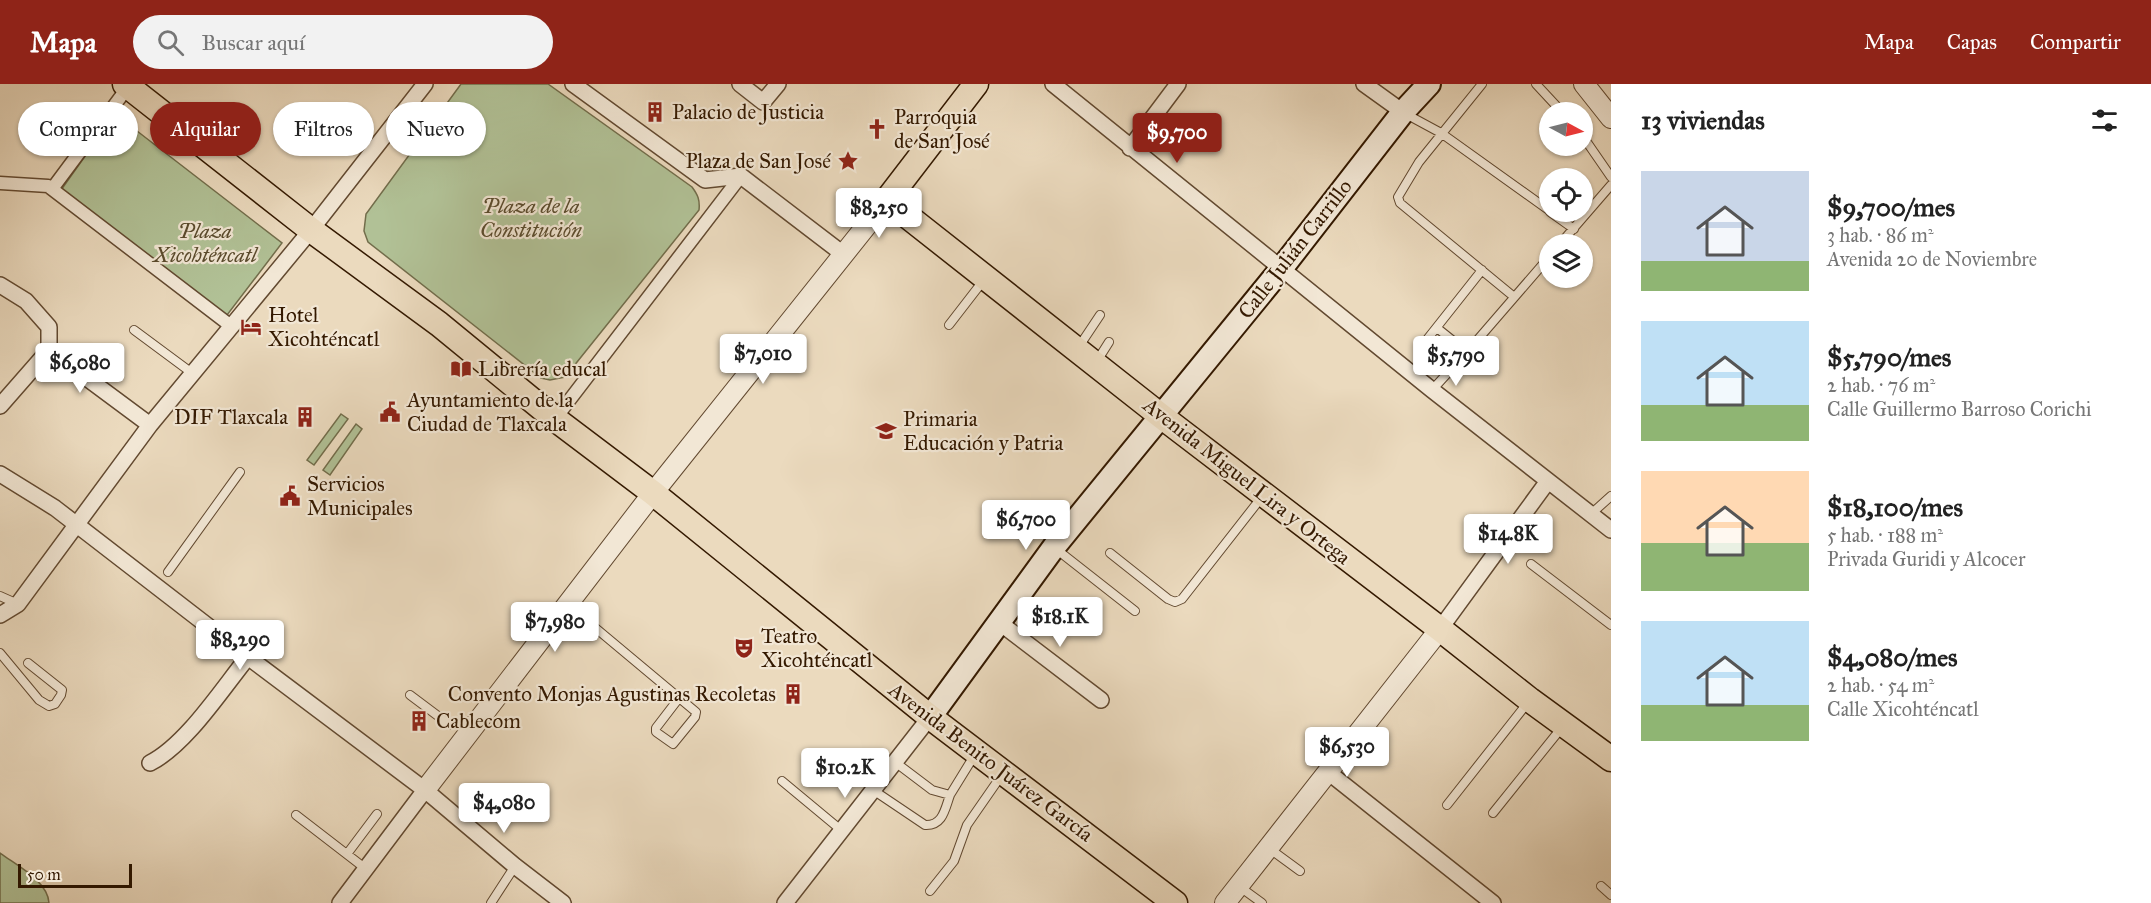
<!DOCTYPE html>
<html lang="es">
<meta charset="utf-8">
<style>
body{margin:0;font-family:"IM FELL Great Primer",serif;background:#f2f2f2;color:#222;height:100vh;display:flex;flex-direction:column;font-size:22px;white-space:nowrap}
*{box-sizing:border-box;margin:0}
p{font-size:20px;color:#767676}
.icon{flex:none;width:33px;height:33px;fill:none;stroke:currentColor;stroke-width:2;stroke-linecap:round;stroke-linejoin:round}
.map{position:relative;flex:1;overflow:hidden}
.sheet{display:flex;flex-direction:column;background:#fff;width:540px}
.sheet>*{flex:none}
.guide{position:absolute;left:18px;top:18px;width:570px;height:54px;display:flex;gap:12px}
.needle{width:39px;rotate:97deg}
.tools{position:absolute;left:1539px;top:18px;display:grid;gap:12px}
.tools a{display:grid;place-items:center;width:54px;height:54px;border-radius:50%;background:#fff;box-shadow:0 2px 4px #0004;font-size:30px}
.scale{position:absolute;left:18px;bottom:15px;width:114px;box-sizing:border-box;padding-left:6px;border:3px solid #341900;border-top:0;font-size:16px;line-height:21px;white-space:nowrap;color:#341900;-webkit-text-stroke:4px #f2e7d5;paint-order:stroke}
.price{position:absolute;translate:-50% -51px;padding:0 14px;border-radius:6px;background:#fff;color:#222;font-size:20px;line-height:39px;filter:drop-shadow(0 2px 3px #0008)}
.price::after{content:'';position:absolute;left:50%;top:36px;width:18px;height:14px;margin-left:-9px;background:inherit;clip-path:polygon(0 0,100% 0,50% 100%)}
.price.current{background:#8f2418;color:#fff}
ul{padding:0;list-style:none}
li{display:flex;align-items:center;gap:18px;height:150px;padding:0 30px}
li span{display:grid;place-items:center;flex:none;width:168px;height:120px;border-radius:0px;color:#555}
li>.icon{margin-inline-start:auto}
span .icon{width:72px;height:72px;fill:#fffc;stroke-width:1}
li b{font-size:26px}
h2{display:flex;justify-content:space-between;align-items:center;height:72px;padding:0 30px;font-size:26px}
.pill{padding:0 21px;border-radius:27px;background:#fff;box-shadow:0 2px 4px #0004;font-size:21px;line-height:54px}
.pill.current{background:#8f2418;color:#fff}
header{display:flex;align-items:center;gap:36px;box-sizing:border-box;height:84px;padding:0 30px;background:#8f2418;color:#fff}
header strong{font-size:28px}
nav{display:flex;gap:33px;margin-inline-start:auto;font-size:21px}
.search{width:420px;height:54px;background:#f2f2f2;display:flex;align-items:center;gap:15px;box-sizing:border-box;padding:0 21px;border-radius:33px;color:#767676;font-size:22px}
main{display:flex;flex:1;min-height:0}
.map>svg:first-child{display:block}
</style>
<header>
<strong>Mapa</strong>
<div class="search"><svg class="icon" aria-label="search" viewBox="0 0 24 24"><circle cx="10" cy="10" r="6"/><path d="M15 15l6 6"/></svg>Buscar aquí</div>
<nav><a>Mapa</a><a>Capas</a><a>Compartir</a></nav>
</header>
<main>
<div class="map">
<svg width="1611" height="819" viewBox="0 0 1611 819">
<rect width="100%" height="100%" fill="#ebdabe"/>
<filter id="stains"><feTurbulence type="fractalNoise" baseFrequency=".00333" numOctaves="4"/><feColorMatrix values="0 0 0 0 .2 0 0 0 0 .09 0 0 0 0 .02 0 0 0 .5 -.17"/></filter>
<radialGradient id="worn" r=".72"><stop offset=".6" stop-color="#630" stop-opacity="0"/><stop offset="1" stop-color="#630" stop-opacity=".3"/></radialGradient>
<path fill="#b1c196" stroke="#726d4b" stroke-width="1.5" d="M 461,0 L 548,0 L 692,103 C 698,111 700,116 699,126 L 565,293 L 550,296 L 541,294 L 368,158 L 364,147 L 366,130 Z
M 115,30 L 282,159 L 224,235 L 61,106 Z
M 341,330 L 348,335 L 314,381 L 307,376 Z
M 356,340 L 362,345 L 330,391 L 323,386 Z
M 0,769 C 16,781 48,797 49,819 L 0,819 Z"/>
<g fill="none" stroke-linecap="round" stroke-linejoin="round">
<g stroke="#624930" stroke-width="10">
<path id="service" d="M 1482,0 L 1419,78 L 1398,113 L 1400,119 L 1513,212
M 1536,0 L 1562,28
M 1404,29 L 1441,49 L 1550,127
M 1582,51 L 1611,93
M 1550,128 L 1574,145
M 1560,160 L 1611,101
M 949,241 L 983,197
M 134,246 L 192,289
M 1078,264 L 1100,231
M 1467,268 L 1550,172
M 1097,277 L 1109,258
M 1452,285 L 1425,265 L 1424,263 L 1425,258 L 1482,186
M 1432,306 L 1467,268 L 1437,244
M 1591,430 L 1611,412
M 1056,465 L 1135,527
M 1110,469 L 1168,515 L 1175,518 L 1182,515 L 1261,414
M 1531,480 L 1611,541
M 168,488 L 240,388
M 0,512 L 18,520
M 568,521 L 696,628 L 695,633 L 673,660 L 656,648 L 656,644 L 679,614
M 0,569 L 39,616 L 49,622 L 55,620 L 61,611 L 62,606 L 28,579
M 410,611 L 450,641
M 895,678 L 932,706 L 950,711 L 974,672
M 782,697 L 841,746
M 873,706 L 925,741 C 943,742 945,725 950,711
M 1447,721 L 1529,617
M 1493,729 L 1563,642
M 296,731 L 366,785
M 1270,765 L 1300,787
M 347,770 L 377,730
M 1601,802 L 1611,811
M 1240,803 L 1262,819
M 930,807 L 954,777 L 967,741 L 1001,692
M 491,819 L 515,782"/>
</g>
<g stroke="#624930" stroke-width="15">
<path id="pedestrian" d="M 0,99 L 48,102 L 231,242
M 52,105 L 128,3
M 555,335 L 741,92"/>
</g>
<g stroke="#624930" stroke-width="18">
<path id="minor" d="M 573,0 L 705,96 L 741,92 L 843,170
M 740,0 L 763,18 L 778,0
M 1053,0 L 1432,306 L 1611,446
M 1364,0 L 1403,28
M 1130,64 L 1178,0
M 0,201 L 26,217 L 49,243 L 49,266
M 49,266 L 150,341
M 0,322 L 49,266
M 0,390 L 55,424 L 248,573 L 425,706 L 515,782 L 563,819
M 0,531 L 18,520 L 150,341 L 311,146 L 425,0
M 1000,539 L 1101,616
M 1440,545 L 1548,397
M 150,679 C 186,661 222,605 248,573
M 1328,688 L 1493,819
M 340,819 L 425,706
M 785,819 L 930,633"/>
</g>
<g stroke="#624930" stroke-width="22">
<path id="tertiary" d="M 1584,0 L 1611,34
M 425,706 L 653,409 L 887,116
M 1225,819 L 1440,545"/>
</g>
<g stroke="#341900" stroke-width="26">
<path id="secondary" d="M 930,633 L 1054,463 L 1281,185 L 1403,28 L 1429,0"/>
</g>
<g stroke="#341900" stroke-width="27">
<path id="primary" d="M 125,0 L 311,146 L 439,240 L 555,335 L 653,409 L 930,633 L 1175,819
M 976,0 L 887,116 L 1161,332 L 1440,545 L 1530,616 L 1611,675"/>
</g>
<use href="#service" stroke="#f2e7d5" stroke-width="8"/>
<use href="#pedestrian" stroke="#f2e7d5" stroke-width="12"/>
<use href="#minor" stroke="#f2e7d5" stroke-width="15"/>
<use href="#tertiary" stroke="#f2e7d5" stroke-width="20"/>
<use href="#secondary" stroke="#f2e7d5" stroke-width="22"/>
<use href="#primary" stroke="#ebdabe" stroke-width="24"/>
</g>
<defs>
<g id="building-bare" transform="scale(1.62)"><path d="M-4-6H4V6H1V3H-1V6H-4ZM-2.5-4.3h1.7v1.8h-1.7ZM.8-4.3h1.7v1.8H.8ZM-2.5-1h1.7V.8h-1.7ZM.8-1h1.7V.8H.8Z" fill="#8f2418" stroke="#f2e7d5" stroke-width="2.5" paint-order="stroke"/></g>
<g id="church-bare" transform="scale(1.62)"><path d="M-1.2-6h2.4v3.5h3.3v2.4h-3.3V6h-2.4V-.1h-3.3v-2.4h3.3Z" fill="#8f2418" stroke="#f2e7d5" stroke-width="2.5" paint-order="stroke"/></g>
<g id="sight-bare" transform="scale(1.62)"><path d="M0-6L1.8-2.2L6-1.7L2.9 1.2L3.7 5.4L0 3.3L-3.7 5.4L-2.9 1.2L-6-1.7L-1.8-2.2Z" fill="#8f2418" stroke="#f2e7d5" stroke-width="2.5" paint-order="stroke"/></g>
<g id="hotel-bare" transform="scale(1.62)"><path d="M-6-4.5h1.5V1H6V5H4.5V3h-9V5H-6ZM-4 0a1.8 1.8 0 1 1 3.6 0ZM.5 0V-2.5h3Q6-2.5 6 0Z" fill="#8f2418" stroke="#f2e7d5" stroke-width="2.5" paint-order="stroke"/></g>
<g id="library-bare" transform="scale(1.62)"><path d="M-6-4Q-3-5.5-.7-3.5V5Q-3 3-6 4ZM6-4Q3-5.5 .7-3.5V5Q3 3 6 4Z" fill="#8f2418" stroke="#f2e7d5" stroke-width="2.5" paint-order="stroke"/></g>
<g id="civic-bare" transform="scale(1.62)"><path d="M-.6-6.5H3V-4.5H.6V-3L4-1V1h2V6H-6V1h2V-1L-.6-3ZM-1.2 2.5V6h2.4V2.5Z" fill="#8f2418" stroke="#f2e7d5" stroke-width="2.5" paint-order="stroke"/></g>
<g id="school-bare" transform="scale(1.62)"><path d="M0-5L7-2L0 1L-7-2ZM-4 1L0 2.5L4 1V4Q0 6-4 4Z" fill="#8f2418" stroke="#f2e7d5" stroke-width="2.5" paint-order="stroke"/></g>
<g id="theatre-bare" transform="scale(1.62)"><path d="M-5-5.5Q0-4 5-5.5V0Q5 5 0 6Q-5 5-5 0ZM-3.3-2.5H-1v1.5H-3.3ZM1-2.5H3.3v1.5H1ZM-2.8 1Q0 5.5 2.8 1Z" fill="#8f2418" stroke="#f2e7d5" stroke-width="2.5" paint-order="stroke"/></g>
</defs>
<g fill-rule="evenodd">
<use href="#building-bare" x="655" y="28"/>
<use href="#church-bare" x="877" y="45"/>
<use href="#sight-bare" x="848" y="77"/>
<use href="#hotel-bare" x="251" y="243"/>
<use href="#library-bare" x="461" y="285"/>
<use href="#civic-bare" x="390" y="328"/>
<use href="#building-bare" x="305" y="333"/>
<use href="#school-bare" x="886" y="347"/>
<use href="#civic-bare" x="290" y="412"/>
<use href="#theatre-bare" x="744" y="564"/>
<use href="#building-bare" x="793" y="610"/>
<use href="#building-bare" x="419" y="637"/>
</g>
<g text-anchor="middle" dominant-baseline="central" stroke-width="4.5" stroke-linejoin="round" paint-order="stroke">
<g font-size="21" fill="#341900" stroke="#f2e7d5" text-anchor="start">
<text x="672" y="28">Palacio de Justicia</text>
<text x="894" y="33">Parroquia<tspan x="894" dy="24">de San José</tspan></text>
<text x="831" y="77" text-anchor="end">Plaza de San José</text>
<text x="268" y="231">Hotel<tspan x="268" dy="24">Xicohténcatl</tspan></text>
<text x="478" y="285">Librería educal</text>
<text x="407" y="316">Ayuntamiento de la<tspan x="407" dy="24">Ciudad de Tlaxcala</tspan></text>
<text x="288" y="333" text-anchor="end">DIF Tlaxcala</text>
<text x="903" y="335">Primaria<tspan x="903" dy="24">Educación y Patria</tspan></text>
<text x="307" y="400">Servicios<tspan x="307" dy="24">Municipales</tspan></text>
<text x="761" y="552">Teatro<tspan x="761" dy="24">Xicohténcatl</tspan></text>
<text x="776" y="610" text-anchor="end">Convento Monjas Agustinas Recoletas</text>
<text x="436" y="637">Cablecom</text>
</g>
<g font-size="21" font-style="italic" fill="#5a4b2d" stroke="#f2e7d5">
<text x="531" y="122">Plaza de la<tspan x="531" dy="24">Constitución</tspan></text>
<text x="205" y="147">Plaza<tspan x="205" dy="24">Xicohténcatl</tspan></text>
</g>
<g font-size="21" fill="#341900" stroke="#f2e7d5">
<text transform="translate(1295 165) rotate(-52)">Calle Julián Carrillo</text>
<text transform="translate(1247 397) rotate(38)">Avenida Miguel Lira y Ortega</text>
<text transform="translate(991 678) rotate(37)">Avenida Benito Juárez García</text>
</g>
</g>
<rect width="100%" height="100%" filter="url(#stains)"/>
<rect width="100%" height="100%" fill="url(#worn)"/>
</svg>
<div class="tools">
<a><svg class="needle" viewBox="-14 -14 28 28"><path d="M0-13l5 13h-10z" fill="#e53935"/><path d="M0 13l5-13h-10z" fill="#767676"/></svg></a>
<a><svg class="icon" aria-label="locate" viewBox="0 0 24 24"><circle cx="12" cy="12" r="6"/><path d="M12 2v4M12 18v4M2 12h4M18 12h4"/></svg></a>
<a><svg class="icon" aria-label="layers" viewBox="0 0 24 24"><path d="M12 4l9 5-9 5-9-5zM3 14l9 5 9-5"/></svg></a>
</div>
<div class="scale">50 m</div>
<b class="price current" style="left:1177px;top:80px">$9,700</b>
<b class="price" style="left:879px;top:155px">$8,250</b>
<b class="price" style="left:763px;top:301px">$7,010</b>
<b class="price" style="left:1456px;top:303px">$5,790</b>
<b class="price" style="left:80px;top:310px">$6,080</b>
<b class="price" style="left:1026px;top:467px">$6,700</b>
<b class="price" style="left:1508px;top:481px">$14.8K</b>
<b class="price" style="left:1060px;top:564px">$18.1K</b>
<b class="price" style="left:555px;top:569px">$7,980</b>
<b class="price" style="left:240px;top:587px">$8,290</b>
<b class="price" style="left:1347px;top:694px">$6,530</b>
<b class="price" style="left:845px;top:715px">$10.2K</b>
<b class="price" style="left:504px;top:750px">$4,080</b>
<div class="guide">
<a class="pill">Comprar</a>
<a class="pill current">Alquilar</a>
<a class="pill">Filtros</a>
<a class="pill">Nuevo</a>
</div>
</div>
<section class="sheet">
<h2>13 viviendas<svg class="icon" aria-label="filters" viewBox="0 0 24 24"><path d="M4 7h16M4 17h16"/><circle cx="9" cy="7" r="2"/><circle cx="15" cy="17" r="2"/></svg></h2>
<ul>
<li><span style="background:linear-gradient(#c9d6e8 75%,#8fb573 0)"><svg class="icon" aria-label="home" viewBox="0 0 24 24"><path d="M3 11l9-7 9 7M6 9v11h12V9"/></svg></span><div><b>$9,700/mes</b><p>3 hab. · 86 m²</p><p>Avenida 20 de Noviembre</p></div></li>
<li><span style="background:linear-gradient(#bfe0f5 70%,#8fb573 0)"><svg class="icon" aria-label="home" viewBox="0 0 24 24"><path d="M3 11l9-7 9 7M6 9v11h12V9"/></svg></span><div><b>$5,790/mes</b><p>2 hab. · 76 m²</p><p>Calle Guillermo Barroso Corichi</p></div></li>
<li><span style="background:linear-gradient(#ffd9b3 60%,#8fb573 0)"><svg class="icon" aria-label="home" viewBox="0 0 24 24"><path d="M3 11l9-7 9 7M6 9v11h12V9"/></svg></span><div><b>$18,100/mes</b><p>5 hab. · 188 m²</p><p>Privada Guridi y Alcocer</p></div></li>
<li><span style="background:linear-gradient(#bfe0f5 70%,#8fb573 0)"><svg class="icon" aria-label="home" viewBox="0 0 24 24"><path d="M3 11l9-7 9 7M6 9v11h12V9"/></svg></span><div><b>$4,080/mes</b><p>2 hab. · 54 m²</p><p>Calle Xicohténcatl</p></div></li>
</ul>
</section>
</main>
